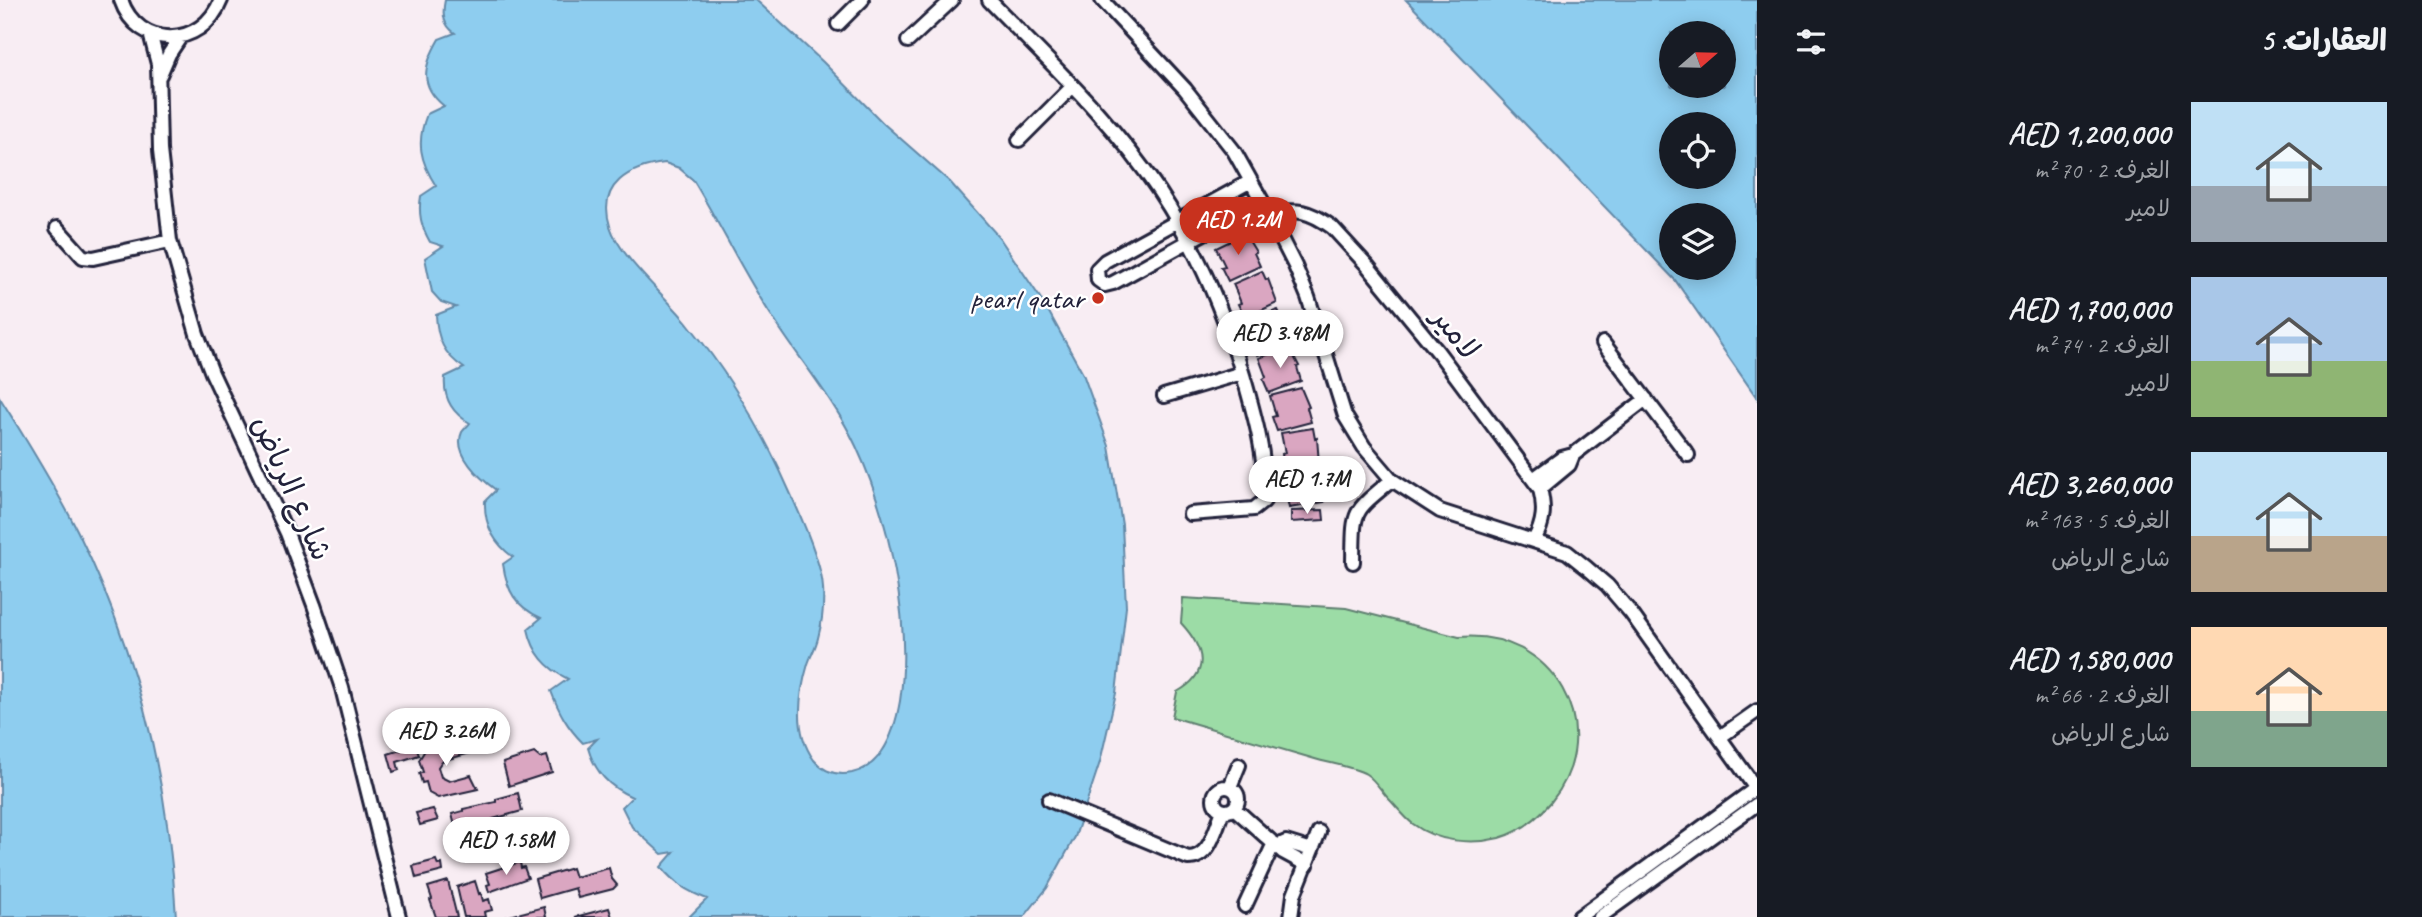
<!DOCTYPE html>
<html lang="ar">
<meta charset="utf-8">
<style>
body{margin:0;font-family:Caveat,"Playpen Sans Arabic",sans-serif;background:#242831;color:#f1f3f6;direction:rtl;height:100vh;display:flex;flex-direction:column;font-size:26px;white-space:nowrap}
*{box-sizing:border-box;margin:0}
p{font-size:23px;color:#9ea1a6}
.icon{flex:none;width:38px;height:38px;fill:none;stroke:currentColor;stroke-width:2;stroke-linecap:round;stroke-linejoin:round}
.map{position:relative;flex:1;overflow:hidden;direction:ltr}
.drawer{display:flex;flex-direction:column;background:#171b24;width:665px}
.drawer>*{flex:none}
.needle{width:46px;rotate:70deg}
.fabs{position:absolute;left:1659px;top:21px;display:grid;gap:14px}
.fabs a{display:grid;place-items:center;width:77px;height:77px;border-radius:50%;background:#171b24;box-shadow:0 4px 18px #0003;font-size:35px}
.price{position:absolute;translate:-50% -60px;padding:0 16px;border-radius:24px;background:#fff;color:#222;font-size:23px;line-height:46px;filter:drop-shadow(0 2px 4px #0008)}
.price::after{content:'';position:absolute;left:50%;top:42px;width:21px;height:16px;margin-left:-10px;background:inherit;clip-path:polygon(0 0,100% 0,50% 100%)}
.price.active{background:#c8321e;color:#fff}
ul{padding:0;list-style:none}
li{display:flex;align-items:center;gap:21px;height:175px;padding:0 35px}
li span{display:grid;place-items:center;flex:none;width:196px;height:140px;border-radius:0px;color:#555}
li>.icon{margin-inline-start:auto}
span .icon{width:84px;height:84px;fill:#fffc;stroke-width:1}
li b{font-size:30px}
h2{display:flex;justify-content:space-between;align-items:center;height:84px;padding:0 35px;font-size:30px}
main{display:flex;flex:1;min-height:0}
.map>svg:first-child{display:block}
</style>
<main>
<section class="drawer">
<h2>العقارات: 5<svg class="icon" aria-label="filters" viewBox="0 0 24 24"><path d="M4 7h16M4 17h16"/><circle cx="9" cy="7" r="2"/><circle cx="15" cy="17" r="2"/></svg></h2>
<ul>
<li><span style="background:linear-gradient(#bfe0f5 60%,#9aa5b1 0)"><svg class="icon" aria-label="home" viewBox="0 0 24 24"><path d="M3 11l9-7 9 7M6 9v11h12V9"/></svg></span><div><b>AED 1,200,000</b><p>الغرف: 2 · 70 m²</p><p>لامير</p></div></li>
<li><span style="background:linear-gradient(#a9c7e8 60%,#8fb573 0)"><svg class="icon" aria-label="home" viewBox="0 0 24 24"><path d="M3 11l9-7 9 7M6 9v11h12V9"/></svg></span><div><b>AED 1,700,000</b><p>الغرف: 2 · 74 m²</p><p>لامير</p></div></li>
<li><span style="background:linear-gradient(#bfe0f5 60%,#b9a48a 0)"><svg class="icon" aria-label="home" viewBox="0 0 24 24"><path d="M3 11l9-7 9 7M6 9v11h12V9"/></svg></span><div><b>AED 3,260,000</b><p>الغرف: 5 · 163 m²</p><p>شارع الرياض</p></div></li>
<li><span style="background:linear-gradient(#ffd9b3 60%,#7fa58c 0)"><svg class="icon" aria-label="home" viewBox="0 0 24 24"><path d="M3 11l9-7 9 7M6 9v11h12V9"/></svg></span><div><b>AED 1,580,000</b><p>الغرف: 2 · 66 m²</p><p>شارع الرياض</p></div></li>
</ul>
</section>
<div class="map">
<svg width="1757" height="917" viewBox="0 0 1757 917">
<rect width="100%" height="100%" fill="#f8edf3"/>
<filter id="ink" filterUnits="userSpaceOnUse"><feTurbulence type="fractalNoise" baseFrequency=".0143" numOctaves="2"/><feDisplacementMap in="SourceGraphic" scale="14" xChannelSelector="R" yChannelSelector="G"/><feConvolveMatrix kernelMatrix="1 2 1 2 8 2 1 2 1" color-interpolation-filters="sRGB"/></filter>
<g filter="url(#ink)">
<path fill="#9cdca6" stroke="#5f7f70" stroke-width="2" d="M 1183,598 L 1346,608 L 1459,637 C 1552,628 1611,729 1551,802 C 1537,819 1520,832 1499,838 C 1471,845 1437,842 1413,824 C 1404,817 1396,806 1387,797 C 1381,790 1374,779 1366,774 C 1354,767 1328,763 1315,759 C 1267,745 1219,731 1172,717 L 1177,692 C 1211,673 1205,649 1181,623 Z"/>
<path fill="#8ecdef" stroke="#6389a7" stroke-width="2" fill-rule="evenodd" d="M 445,0 L 756,0 L 823,62 L 884,124 L 950,182 L 999,237 L 1045,305 L 1083,374 L 1109,446 L 1122,525 L 1126,607 L 1116,693 L 1100,762 L 1075,837 L 1047,888 L 1024,917 L 689,917 L 707,899 C 687,891 675,884 661,867 L 674,852 L 662,854 L 632,827 L 622,807 L 632,797 C 609,787 595,772 588,748 L 597,739 L 583,743 C 567,727 559,712 551,691 L 568,679 C 546,668 533,653 528,629 L 541,618 C 515,606 507,591 503,564 L 513,557 C 494,543 484,525 485,501 L 496,490 C 481,479 452,454 462,432 C 464,429 468,426 470,423 C 452,413 443,399 445,377 L 464,368 C 444,355 437,339 436,315 L 456,307 L 441,302 L 432,292 L 425,258 L 443,246 L 430,242 C 421,226 418,214 421,196 L 436,186 C 420,161 416,142 427,114 L 444,106 C 418,85 424,65 439,39 L 455,33 C 443,25 442,14 445,0 ZM 665,163 L 679,168 L 693,180 C 720,224 742,271 771,315 C 798,358 834,399 856,446 C 889,517 912,623 900,701 C 895,730 884,766 852,773 C 836,776 824,772 814,760 C 794,733 799,694 808,664 C 811,655 816,647 818,638 C 822,623 824,603 823,588 C 822,563 799,512 788,488 C 762,429 729,375 689,325 C 667,297 620,258 610,226 C 597,184 630,167 665,163 Z
M 1406,0 L 1757,0 L 1757,398 L 1675,280 ZM 1671,33 L 1724,33 L 1724,86 L 1671,86 ZM 1671,124 L 1724,124 L 1724,177 L 1671,177 ZM 1671,215 L 1724,215 L 1724,268 L 1671,268 Z
M 0,398 C 27,441 55,486 78,532 C 137,652 169,783 176,917 L 0,917 Z"/>
<path fill="#daa6c1" stroke="#22223b" stroke-width="2" d="M 1245,234 L 1256,252 L 1254,253 L 1260,266 L 1228,281 L 1221,267 L 1225,266 L 1216,248 Z
M 1262,271 L 1266,280 L 1268,279 L 1277,303 L 1245,318 L 1238,304 L 1241,303 L 1233,284 Z
M 1278,310 L 1282,319 L 1284,318 L 1291,343 L 1258,355 L 1252,341 L 1255,340 L 1248,321 Z
M 1289,347 L 1299,366 L 1297,367 L 1301,381 L 1269,393 L 1263,379 L 1266,377 L 1259,358 Z
M 1301,388 L 1309,407 L 1307,408 L 1311,422 L 1277,431 L 1272,417 L 1276,416 L 1270,396 Z
M 1313,428 L 1315,439 L 1317,438 L 1319,463 L 1284,469 L 1282,454 L 1285,453 L 1281,433 Z
M 1318,467 L 1324,488 L 1321,488 L 1324,502 L 1289,508 L 1286,493 L 1290,493 L 1286,472 Z
M 1323,510 L 1324,520 L 1291,522 L 1291,511 Z
M 446,735 L 447,740 L 417,750 L 419,755 L 397,762 L 399,770 L 393,772 L 388,754 Z
M 470,735 L 472,745 L 468,746 L 470,753 L 442,761 L 438,767 L 441,777 L 449,781 L 471,775 L 478,789 L 438,798 L 429,793 L 426,782 L 422,783 L 419,773 L 423,772 L 419,760 L 425,750 L 444,745 L 443,742 Z
M 534,753 L 540,758 L 547,756 L 552,772 L 509,786 L 503,763 Z
M 518,793 L 522,811 L 493,819 L 498,836 L 526,828 L 527,833 L 530,832 L 534,846 L 508,853 L 507,850 L 466,863 L 462,850 L 466,849 L 465,844 L 459,845 L 455,831 L 461,830 L 460,825 L 455,826 L 452,814 L 463,811 L 463,809 L 496,802 L 496,799 Z
M 433,809 L 438,820 L 420,825 L 416,813 Z
M 436,860 L 438,865 L 442,864 L 443,871 L 416,878 L 413,866 Z
M 520,862 L 521,868 L 524,867 L 528,878 L 489,892 L 487,885 L 490,884 L 486,873 Z
M 572,868 L 575,877 L 609,868 L 612,879 L 617,885 L 613,889 L 578,898 L 575,888 L 540,898 L 535,879 Z
M 448,881 L 457,917 L 436,917 L 430,900 L 432,899 L 428,887 Z
M 475,881 L 479,894 L 481,893 L 483,901 L 489,899 L 492,910 L 484,912 L 485,917 L 464,917 L 457,887 Z
M 544,907 L 546,917 L 506,917 Z
M 609,908 L 612,917 L 575,917 Z"/>
<g fill="none" stroke-linecap="round" stroke-linejoin="round">
<g stroke="#22223b" stroke-width="18">
<path id="minor" d="M 121,0 C 138,50 202,49 221,0
M 989,0 C 1048,61 1112,120 1159,191 C 1197,248 1223,310 1243,375 C 1254,413 1268,461 1264,501 L 1254,509 L 1190,514
M 1102,0 L 1185,89 L 1234,151 L 1262,201 L 1295,266 L 1308,297 L 1345,416 L 1364,447 L 1392,480 L 1440,511 L 1567,552 L 1587,568 L 1607,585 L 1631,613 L 1757,790
M 838,24 L 862,0
M 150,33 L 158,64 L 160,150 L 170,241 L 197,334 L 212,373 L 287,533 L 314,605 L 342,688 L 399,917
M 908,41 L 952,0
M 160,75 L 169,54 L 181,36
M 1019,140 L 1073,86
M 1251,181 L 1105,261 L 1097,269 L 1098,280 L 1105,285 L 1113,283 L 1262,201
M 1269,213 C 1298,209 1308,210 1332,227 L 1366,264 L 1438,352 L 1540,489 C 1545,508 1544,523 1534,540
M 57,228 L 83,257 L 93,258 L 170,241
M 1603,343 L 1688,455
M 1164,396 L 1242,373
M 1533,479 L 1562,458 L 1573,455 L 1646,399
M 1540,489 L 1569,465 L 1573,455
M 1353,562 C 1354,509 1351,514 1392,480
M 1720,737 L 1757,711
M1214 799a12 12 0 1 1 24 0a12 12 0 1 1-24 0Z
M 1230,787 L 1239,765
M 1049,800 L 1188,858 C 1211,858 1215,828 1223,811
M 1234,808 L 1283,852 L 1307,865
M 1277,846 L 1286,842 L 1312,850
M 1245,906 L 1274,843
M 1291,917 L 1294,895 L 1319,832
M 1579,917 L 1756,788
M 1600,917 L 1757,804"/>
</g>
<use href="#minor" stroke="#fff" stroke-width="12"/>
</g>
</g>
<circle fill="#c8321e" stroke="#fff" stroke-width="2.5" cx="1098" cy="298" r="7"/>
<g text-anchor="middle" dominant-baseline="central" stroke-width="5" stroke-linejoin="round" paint-order="stroke">
<g font-size="30" fill="#22223b" stroke="#fff" text-anchor="end">
<text x="1084" y="298">pearl qatar</text>
</g>
<g font-size="30" fill="#22223b" stroke="#fff">
<text transform="translate(1456 333) rotate(52)">لامير</text>
<text transform="translate(292 488) rotate(66)">شارع الرياض</text>
</g>
</g>
</svg>
<div class="fabs">
<a><svg class="needle" viewBox="-14 -14 28 28"><path d="M0-13l5 13h-10z" fill="#e53935"/><path d="M0 13l5-13h-10z" fill="#9ea1a6"/></svg></a>
<a><svg class="icon" aria-label="locate" viewBox="0 0 24 24"><circle cx="12" cy="12" r="6"/><path d="M12 2v4M12 18v4M2 12h4M18 12h4"/></svg></a>
<a><svg class="icon" aria-label="layers" viewBox="0 0 24 24"><path d="M12 4l9 5-9 5-9-5zM3 14l9 5 9-5"/></svg></a>
</div>
<b class="price active" style="left:1238px;top:257px">AED 1.2M</b>
<b class="price" style="left:1280px;top:370px">AED 3.48M</b>
<b class="price" style="left:1307px;top:516px">AED 1.7M</b>
<b class="price" style="left:446px;top:768px">AED 3.26M</b>
<b class="price" style="left:506px;top:877px">AED 1.58M</b>
</div>
</main>
